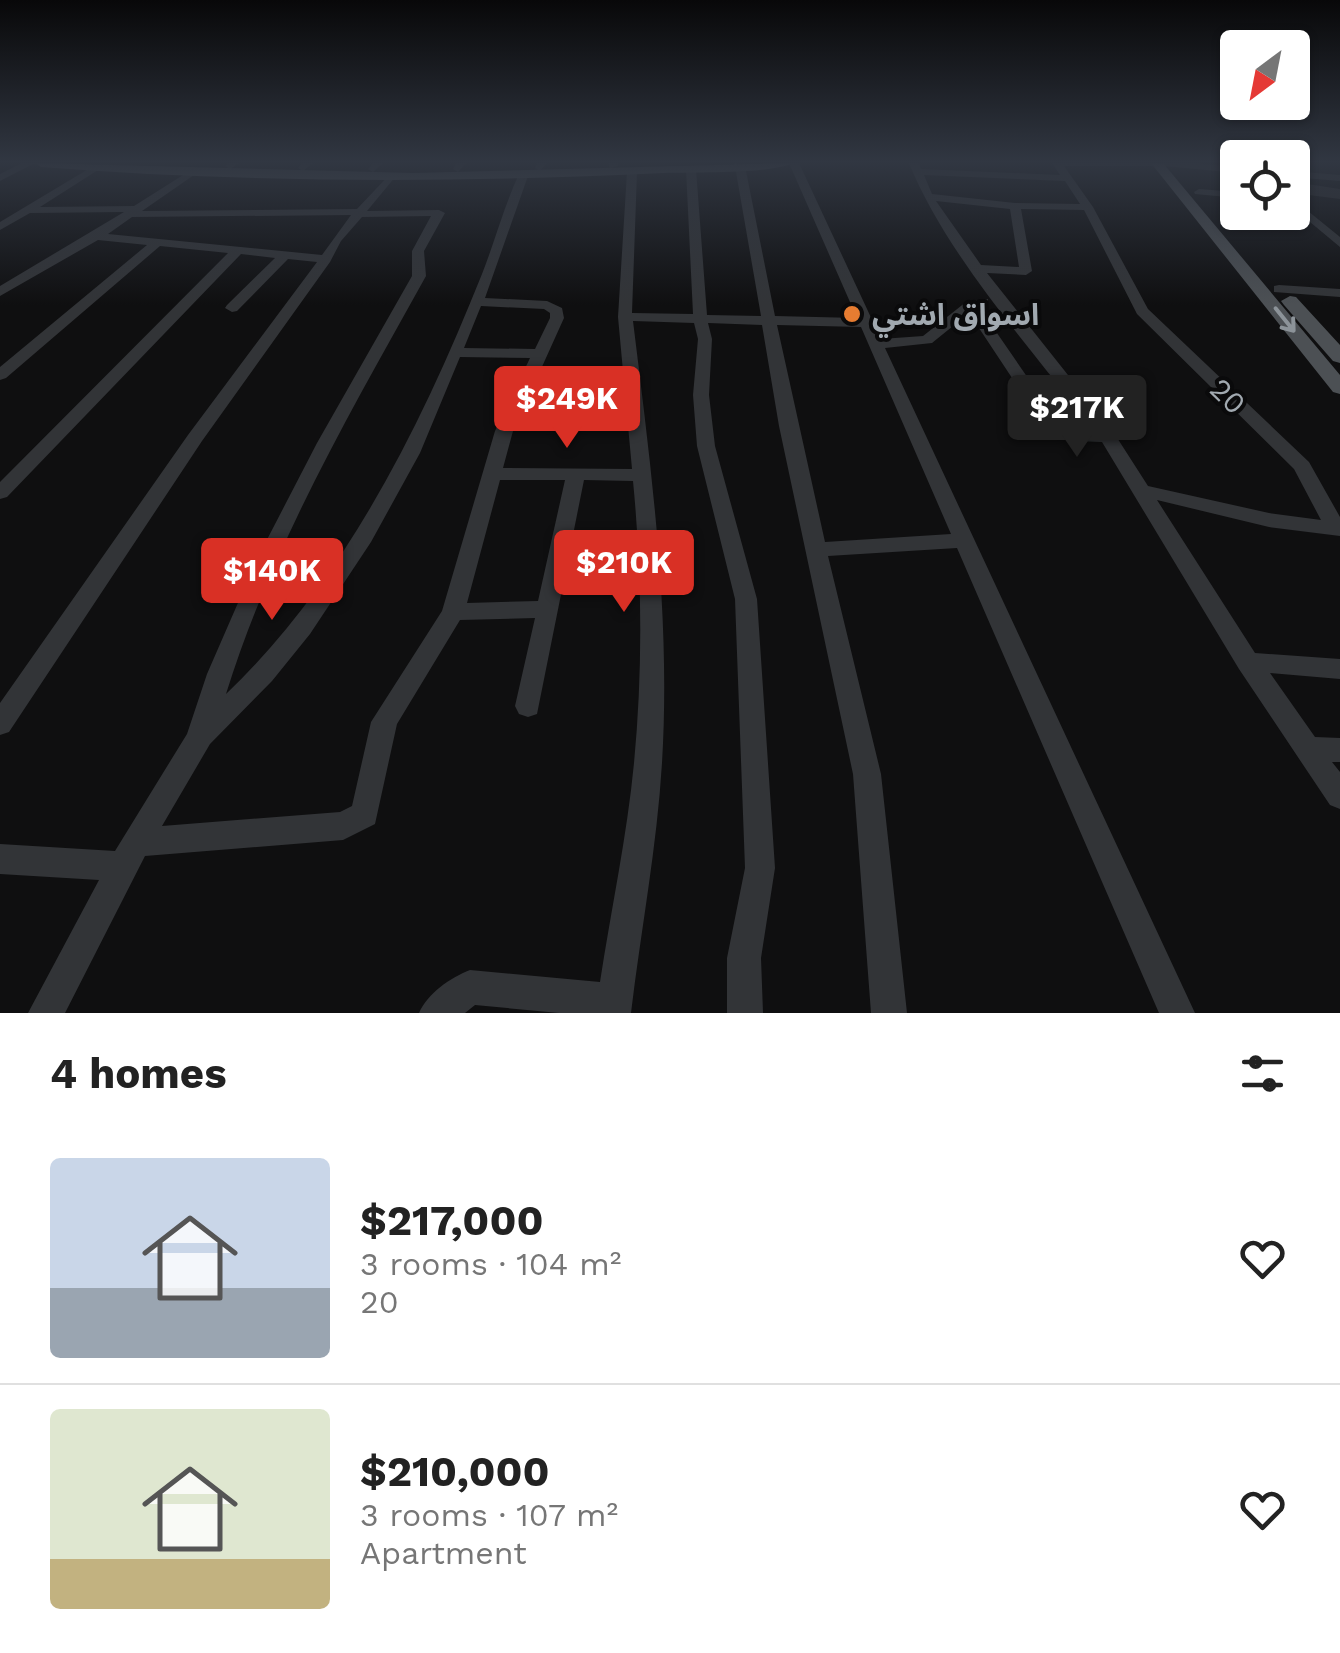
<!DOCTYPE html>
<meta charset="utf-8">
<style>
body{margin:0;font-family:"Work Sans","Noto Sans Arabic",sans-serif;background:#f2f2f2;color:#222;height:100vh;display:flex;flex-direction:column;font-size:38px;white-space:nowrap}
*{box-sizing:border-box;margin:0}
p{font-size:32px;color:#767676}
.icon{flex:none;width:55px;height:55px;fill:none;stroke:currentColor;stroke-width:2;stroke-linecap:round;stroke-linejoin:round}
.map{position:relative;height:1013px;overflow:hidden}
.details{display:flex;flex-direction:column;background:#fff;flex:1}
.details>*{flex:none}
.needle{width:65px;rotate:212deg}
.controls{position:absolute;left:1220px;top:30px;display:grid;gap:20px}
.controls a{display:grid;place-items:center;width:90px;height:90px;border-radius:10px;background:#fff;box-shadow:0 2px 8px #0004;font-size:50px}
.price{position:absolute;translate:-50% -85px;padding:0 22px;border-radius:10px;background:#d93025;color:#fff;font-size:32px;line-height:65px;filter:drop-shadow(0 2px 5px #0008)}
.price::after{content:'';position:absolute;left:50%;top:60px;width:30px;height:22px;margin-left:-15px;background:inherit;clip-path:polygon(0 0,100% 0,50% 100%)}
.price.active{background:#222;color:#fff}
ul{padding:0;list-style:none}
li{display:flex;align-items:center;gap:30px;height:250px;padding:0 50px}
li+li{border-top:2px solid #e0e0e0}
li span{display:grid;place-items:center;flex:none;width:280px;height:200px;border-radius:10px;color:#555}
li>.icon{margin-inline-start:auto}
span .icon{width:120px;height:120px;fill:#fffc;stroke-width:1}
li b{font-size:42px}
h2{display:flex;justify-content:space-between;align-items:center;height:120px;padding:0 50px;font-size:42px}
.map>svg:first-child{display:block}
</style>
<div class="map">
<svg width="1340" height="1013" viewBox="0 0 1340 1013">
<rect width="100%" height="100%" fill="#0f0f10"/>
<path fill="#2a2a2c" d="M 1301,183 L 1340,189 L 1340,199 L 1301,194 Z"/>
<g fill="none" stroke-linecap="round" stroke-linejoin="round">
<path fill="#323437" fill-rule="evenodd" d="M 22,163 L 35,163 L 0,181 L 0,174 Z
M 228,163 L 239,163 L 230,169 L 225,166 Z
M 302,163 L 313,163 L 303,171 L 298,168 Z
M 373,163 L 383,163 L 373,172 L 368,169 Z
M 456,163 L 466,163 L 458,172 L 453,169 Z
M 537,163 L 547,163 L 540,171 L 535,168 Z
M 608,163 L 618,163 L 618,166 L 610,168 Z
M 736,163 L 746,171 L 775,316 L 857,318 L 789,163 L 799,163 L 881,339 L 923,336 L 966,302 L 988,299 L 988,305 L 979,307 L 1061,426 L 1094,431 C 1033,350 947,257 909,163 L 919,163 L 921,169 L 1060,175 L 1052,163 L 1192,163 L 1238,167 L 1238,173 L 1164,166 L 1064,166 L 1093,207 L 1148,309 L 1309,462 L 1340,517 L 1340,536 L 1269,527 L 1157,500 L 1255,653 L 1340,659 L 1340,679 L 1270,673 L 1315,737 L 1340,738 L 1340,762 L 1332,762 L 1340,772 L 1340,809 L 1330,805 L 1239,669 L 1102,442 L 1076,441 L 1049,434 L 969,313 L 932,343 L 885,348 L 1195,1013 L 1159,1013 L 957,548 L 828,556 L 881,774 L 907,1013 L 871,1013 L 853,774 L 779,426 L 762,325 L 708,323 L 712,339 L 709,395 L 715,446 L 757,599 L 775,868 L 761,958 L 763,1013 L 727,1013 L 727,958 L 745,868 L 735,599 L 697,446 L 693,395 L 698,339 L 694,323 L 633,321 C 651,468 671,614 662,763 C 657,846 641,930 631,1013 L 559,1013 L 475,1005 L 465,1013 L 419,1013 C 428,993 450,978 470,970 L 600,982 C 611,910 627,836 634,763 C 643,670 642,573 633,481 L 584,480 L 537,714 L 528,717 L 519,714 L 515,706 L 535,618 L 460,620 L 397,724 L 375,824 L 343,840 L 145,856 L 65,1013 L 28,1013 L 99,880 L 0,874 L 0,844 L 115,851 L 187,734 L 207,674 L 258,557 L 317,443 L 412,276 L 412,251 L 431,216 L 362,217 L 341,241 L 330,262 L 202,441 L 9,732 L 0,735 L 0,703 L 188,435 L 317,262 L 288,259 L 237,311 L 232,312 L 225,308 L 227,305 L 275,258 L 241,254 L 7,497 L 0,499 L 0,482 L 228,253 L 160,246 L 6,378 L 0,380 L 0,367 L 147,245 L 98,240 L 0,296 L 0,286 L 124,212 L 30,213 L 0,230 L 0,222 L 95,165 L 98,170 L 40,207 L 134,206 L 191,170 L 194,175 L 142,211 L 357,209 L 391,173 L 396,176 L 367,211 L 439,210 L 445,213 L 424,251 L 426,276 C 351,411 272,546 226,694 C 346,579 421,426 482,274 C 495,241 504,206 519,174 L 528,176 L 485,298 L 547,301 L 562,308 L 564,318 L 513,431 L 503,468 L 632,469 L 618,317 L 627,172 L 632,169 L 637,172 L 632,313 L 693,314 L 686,169 L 691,166 L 696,169 L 707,315 L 761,316 L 736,172 L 731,166 ZM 924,175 L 1065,181 L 1080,204 L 1015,203 L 932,194 ZM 936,201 L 1010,209 L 1019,267 L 981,265 ZM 1021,209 L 1084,210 L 1137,314 L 1294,469 L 1321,520 L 1269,513 L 1148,486 L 1114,433 L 987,273 L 1026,275 L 1032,271 ZM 351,215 L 322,255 L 108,234 L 132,217 ZM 481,306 L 544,309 L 550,313 L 550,318 L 535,349 L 464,348 ZM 777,325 L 861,327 L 951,534 L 825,542 ZM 460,357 L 530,358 L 495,431 L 442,611 L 371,722 L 352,806 L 340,812 L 162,826 L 210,744 L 272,681 L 310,634 L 371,542 L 420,453 ZM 500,480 L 565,480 L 538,601 L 467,603 Z
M 1292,171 L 1340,175 L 1340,181 L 1292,177 Z
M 1199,189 L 1238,192 L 1238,198 L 1195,194 L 1194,192 Z
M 1292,198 L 1340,237 L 1340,247 L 1292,207 Z
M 1279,285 L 1340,289 L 1340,297 L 1274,292 L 1274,286 Z"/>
<path fill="#4c5054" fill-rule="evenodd" d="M 35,163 L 413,173 L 792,163 C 773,174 691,172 664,173 C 456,183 249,183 41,167 Z
M 1151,163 L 1163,163 L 1340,375 L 1340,394 L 1333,392 Z
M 1290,296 L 1296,297 L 1340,345 L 1340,363 L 1333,361 L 1284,305 L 1281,301 Z"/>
</g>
<defs><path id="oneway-shaft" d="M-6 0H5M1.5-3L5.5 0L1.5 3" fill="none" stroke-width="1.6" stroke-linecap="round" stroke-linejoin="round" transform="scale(2.5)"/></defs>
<use stroke="#8c9399" href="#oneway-shaft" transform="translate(1285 320) rotate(51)"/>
<linearGradient id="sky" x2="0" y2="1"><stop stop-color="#080809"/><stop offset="0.53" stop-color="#313742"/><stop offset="1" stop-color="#313742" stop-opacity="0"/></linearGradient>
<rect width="1340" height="305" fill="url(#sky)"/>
<circle fill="#e67c31" stroke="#0a0a0b" stroke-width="4" cx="852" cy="314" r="10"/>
<g text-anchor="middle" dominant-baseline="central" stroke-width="8" stroke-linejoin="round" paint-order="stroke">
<g font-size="30" font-weight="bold" fill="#a1a9b0" stroke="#0a0a0b" text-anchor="start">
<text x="872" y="314">اسواق اشتي</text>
</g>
<g font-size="30" fill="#a1a9b0" stroke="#0a0a0b">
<text transform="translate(1228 396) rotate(44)">20</text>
</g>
</g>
</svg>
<div class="controls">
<a><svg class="needle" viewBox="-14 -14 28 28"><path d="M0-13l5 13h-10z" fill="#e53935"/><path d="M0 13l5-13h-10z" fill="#767676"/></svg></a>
<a><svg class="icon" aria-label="locate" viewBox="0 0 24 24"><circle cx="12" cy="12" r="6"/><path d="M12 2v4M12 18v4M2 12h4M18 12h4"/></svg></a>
</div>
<b class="price" style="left:567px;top:451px">$249K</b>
<b class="price active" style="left:1077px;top:460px">$217K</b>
<b class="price" style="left:624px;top:615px">$210K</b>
<b class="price" style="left:272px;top:623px">$140K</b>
</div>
<section class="details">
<h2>4 homes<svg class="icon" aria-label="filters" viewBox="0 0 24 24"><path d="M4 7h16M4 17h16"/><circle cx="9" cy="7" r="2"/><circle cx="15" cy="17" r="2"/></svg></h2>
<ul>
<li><span style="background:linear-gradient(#c9d6e8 65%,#9aa5b1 0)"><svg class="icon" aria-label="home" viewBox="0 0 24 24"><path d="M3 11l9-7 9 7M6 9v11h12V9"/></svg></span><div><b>$217,000</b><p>3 rooms · 104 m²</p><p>20</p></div><svg class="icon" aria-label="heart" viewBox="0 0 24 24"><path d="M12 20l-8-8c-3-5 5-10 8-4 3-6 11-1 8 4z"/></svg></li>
<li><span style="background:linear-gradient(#dfe7d0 75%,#c2b280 0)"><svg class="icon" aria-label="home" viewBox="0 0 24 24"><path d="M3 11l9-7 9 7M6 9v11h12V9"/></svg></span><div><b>$210,000</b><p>3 rooms · 107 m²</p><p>Apartment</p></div><svg class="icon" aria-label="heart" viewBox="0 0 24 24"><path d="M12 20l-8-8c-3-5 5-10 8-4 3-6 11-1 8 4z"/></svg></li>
</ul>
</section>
